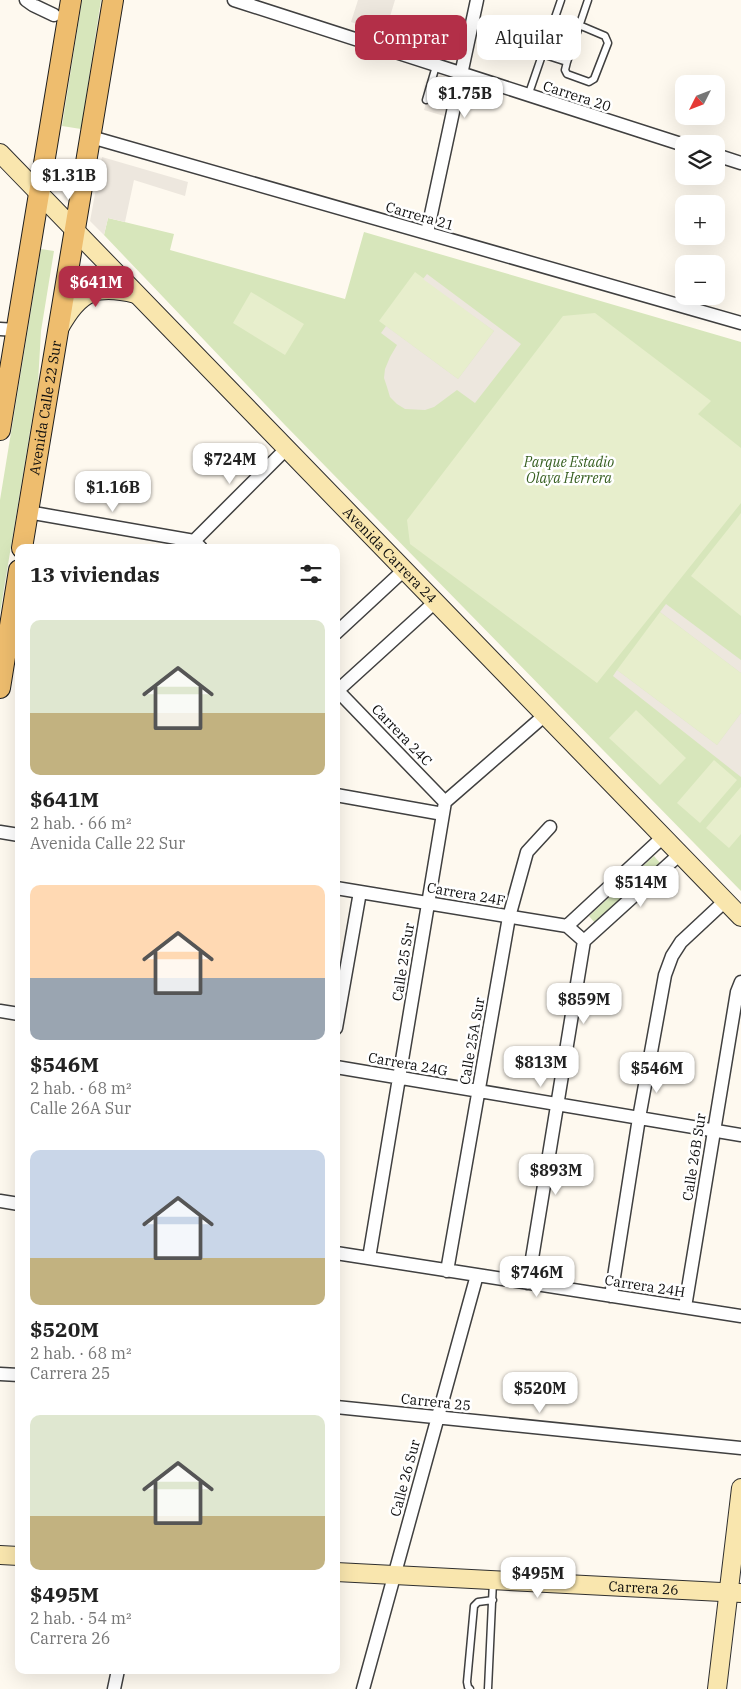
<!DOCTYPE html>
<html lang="es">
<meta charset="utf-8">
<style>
body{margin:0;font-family:"IBM Plex Serif",serif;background:#f2f2f2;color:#222;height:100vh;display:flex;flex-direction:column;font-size:19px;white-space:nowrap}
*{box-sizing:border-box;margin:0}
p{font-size:16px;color:#767676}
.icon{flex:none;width:28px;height:28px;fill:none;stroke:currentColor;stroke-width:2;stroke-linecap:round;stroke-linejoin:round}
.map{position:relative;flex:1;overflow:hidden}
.details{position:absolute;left:15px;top:544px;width:325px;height:1130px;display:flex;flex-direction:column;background:#fff;border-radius:10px;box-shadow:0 5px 20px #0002}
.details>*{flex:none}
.guide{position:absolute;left:355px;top:15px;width:310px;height:45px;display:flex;gap:10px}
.needle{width:32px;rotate:228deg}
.controls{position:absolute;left:675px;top:75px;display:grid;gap:10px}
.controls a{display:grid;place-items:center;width:50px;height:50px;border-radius:10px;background:#fff;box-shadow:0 5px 20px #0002;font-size:25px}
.price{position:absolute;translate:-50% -42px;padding:0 11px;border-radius:10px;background:#fff;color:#222;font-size:16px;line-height:32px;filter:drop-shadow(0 1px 2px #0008)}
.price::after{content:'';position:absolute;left:50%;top:30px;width:15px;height:11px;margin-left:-8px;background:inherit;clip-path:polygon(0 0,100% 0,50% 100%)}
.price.on{background:#b32f48;color:#fff}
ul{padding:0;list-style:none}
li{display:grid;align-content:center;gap:10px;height:265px;padding:0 15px}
li span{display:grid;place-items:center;height:155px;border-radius:10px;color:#555}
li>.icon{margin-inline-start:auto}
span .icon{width:90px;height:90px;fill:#fffc;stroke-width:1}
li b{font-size:21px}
h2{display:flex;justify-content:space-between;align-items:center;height:60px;padding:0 15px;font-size:21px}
.tag{padding:0 18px;border-radius:10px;background:#fff;box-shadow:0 5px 20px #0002;font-size:18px;line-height:45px}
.tag.on{background:#b32f48;color:#fff}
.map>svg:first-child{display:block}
</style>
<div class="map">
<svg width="741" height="1689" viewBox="0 0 741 1689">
<rect width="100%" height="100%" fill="#fef9ef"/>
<path fill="#d7e6bb" d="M 82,0 L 101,0 L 81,129 L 62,126 Z
M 108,218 L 174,234 L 170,250 L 345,299 L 364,232 L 741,342 L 741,891 L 284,424 L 104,235 Z
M 41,249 L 54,251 L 41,331 L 38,383 L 0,613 L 0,500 Z
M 654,856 L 660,863 L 595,923 L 589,916 Z"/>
<path fill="#e7eecc" d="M 415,272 L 494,331 L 458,379 L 379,321 Z
M 251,292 L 304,324 L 285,355 L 233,323 Z
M 595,313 L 711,401 L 698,414 L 741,448 L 741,503 L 597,683 L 410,544 L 407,520 L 563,316 Z
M 741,513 L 741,616 L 691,576 Z
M 660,612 L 741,673 L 741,713 L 717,745 L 617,670 Z
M 636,710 L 686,758 L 660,785 L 609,738 Z
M 714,760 L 737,780 L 700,823 L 677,803 Z
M 741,787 L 741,834 L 729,848 L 706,828 Z"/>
<path fill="#ede7de" d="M 358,0 L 395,0 L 385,33 L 351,22 Z
M 435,73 L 455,79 L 444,116 L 424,110 Z
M 102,157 L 188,182 L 185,196 L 134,180 L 125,222 L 108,218 L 104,235 L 90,221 Z
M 427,274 L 521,344 L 475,403 L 457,390 L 434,407 L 425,410 L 405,409 L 397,404 L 390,397 L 387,387 L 384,378 L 385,369 L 390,357 L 397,345 L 381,333 L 386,326 L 458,379 L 494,331 L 423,279 Z
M 666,604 L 741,660 L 741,673 L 660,612 Z
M 617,670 L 717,745 L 741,713 L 741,777 L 613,676 Z"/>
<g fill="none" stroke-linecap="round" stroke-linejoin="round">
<g stroke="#404040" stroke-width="9">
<path id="lane" d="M 579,25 L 605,36 L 608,43 L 594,79 L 589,82 L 567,74 L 565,70 L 567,62 L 588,0
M 542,54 L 567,62
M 528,96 L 561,0
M 426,100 L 436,66
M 470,1689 L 468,1687 L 467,1682 L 474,1606 L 478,1602 L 493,1600
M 488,1689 L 493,1581"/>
</g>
<g stroke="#404040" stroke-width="15">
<path id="street" d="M 26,0 L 33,5 L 54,15
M 234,0 L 684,145
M 91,137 L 741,323
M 716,155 L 741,163
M 427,233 L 477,0
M 0,329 L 16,330
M 28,512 L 194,541 L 201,548
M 194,541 L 286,449
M 336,633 L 404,570
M 336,689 L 445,802
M 336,692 L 435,602
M 336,795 L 443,814
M 0,832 L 19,835
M 336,888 L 567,926 L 584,941
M 567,926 L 663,837
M 0,1011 L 19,1014
M 336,1028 L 360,892
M 336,1067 L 741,1135
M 0,1201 L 19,1204
M 336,1253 L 741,1316
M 369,1258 L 445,802 L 545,715
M 447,1271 L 509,917 L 527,852 L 550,827
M 528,1283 L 584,941 L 680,854
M 611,1296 L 639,1118 L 665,975 L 672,956 L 681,942 L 725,901
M 685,1307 L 737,992 L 741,982
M 0,1374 L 19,1375
M 336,1407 L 741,1448
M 114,1689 L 118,1670
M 363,1689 L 477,1275"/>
</g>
<g stroke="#2f2f2f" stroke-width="20">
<g id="secondary">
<path id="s1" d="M 0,153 L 741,917"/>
<path d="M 60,327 C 80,291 96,284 136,294"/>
<path d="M 0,1555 L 19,1556"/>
<path id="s2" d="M 336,1572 L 741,1593"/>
<path d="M 717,1689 L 741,1488"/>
</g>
</g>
<g stroke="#1e1e1e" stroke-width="22">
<g id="primary">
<path d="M 0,430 L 71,0"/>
<path id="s3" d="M 22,548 L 113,0"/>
<path d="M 0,688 L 19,570"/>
</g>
</g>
<use href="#lane" stroke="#fff" stroke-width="6"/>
<use href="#street" stroke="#fff" stroke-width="12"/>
<use href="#secondary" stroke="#f9e6ae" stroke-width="18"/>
<use href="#primary" stroke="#eebd6e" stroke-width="20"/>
</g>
<g text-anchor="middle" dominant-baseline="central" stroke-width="5" stroke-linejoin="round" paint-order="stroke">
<g font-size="14" fill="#0d0d0d" stroke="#fff">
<text transform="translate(577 96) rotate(18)">Carrera 20</text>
<text transform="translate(420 216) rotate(16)">Carrera 21</text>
<text stroke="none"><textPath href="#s3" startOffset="142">Avenida Calle 22 Sur</textPath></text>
<text stroke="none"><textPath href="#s1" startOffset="560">Avenida Carrera 24</textPath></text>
<text transform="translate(402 735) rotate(46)">Carrera 24C</text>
<text transform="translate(466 894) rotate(10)">Carrera 24F</text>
<text transform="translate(403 962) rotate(-81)">Calle 25 Sur</text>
<text transform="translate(472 1041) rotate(-80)">Calle 25A Sur</text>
<text transform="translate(408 1064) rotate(10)">Carrera 24G</text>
<text transform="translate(694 1157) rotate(-81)">Calle 26B Sur</text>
<text transform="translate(645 1286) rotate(9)">Carrera 24H</text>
<text transform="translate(436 1402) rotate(6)">Carrera 25</text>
<text transform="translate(405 1478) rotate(-75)">Calle 26 Sur</text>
<text stroke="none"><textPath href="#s2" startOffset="308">Carrera 26</textPath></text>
</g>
<g font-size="14" font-style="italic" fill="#386022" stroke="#fff">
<text x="569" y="462">Parque Estadio<tspan x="569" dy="16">Olaya Herrera</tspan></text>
</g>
</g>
</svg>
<div class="controls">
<a><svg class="needle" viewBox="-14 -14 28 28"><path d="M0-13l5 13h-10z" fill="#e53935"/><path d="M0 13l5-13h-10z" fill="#767676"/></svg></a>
<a><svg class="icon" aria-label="layers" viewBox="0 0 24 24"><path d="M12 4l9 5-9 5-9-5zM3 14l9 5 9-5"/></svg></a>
<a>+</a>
<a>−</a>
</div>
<b class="price" style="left:465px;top:119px">$1.75B</b>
<b class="price" style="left:69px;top:201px">$1.31B</b>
<b class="price on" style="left:96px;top:308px">$641M</b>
<b class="price" style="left:230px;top:485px">$724M</b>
<b class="price" style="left:113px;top:513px">$1.16B</b>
<b class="price" style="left:641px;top:908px">$514M</b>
<b class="price" style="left:584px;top:1025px">$859M</b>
<b class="price" style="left:541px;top:1088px">$813M</b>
<b class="price" style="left:657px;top:1094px">$546M</b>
<b class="price" style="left:556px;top:1196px">$893M</b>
<b class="price" style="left:537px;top:1298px">$746M</b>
<b class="price" style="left:540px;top:1414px">$520M</b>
<b class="price" style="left:538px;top:1599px">$495M</b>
<div class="guide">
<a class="tag on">Comprar</a>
<a class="tag">Alquilar</a>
</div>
<section class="details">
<h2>13 viviendas<svg class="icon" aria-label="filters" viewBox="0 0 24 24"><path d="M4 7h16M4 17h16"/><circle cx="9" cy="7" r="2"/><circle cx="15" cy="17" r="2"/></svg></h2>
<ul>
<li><span style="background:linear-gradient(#dfe7d0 60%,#c2b280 0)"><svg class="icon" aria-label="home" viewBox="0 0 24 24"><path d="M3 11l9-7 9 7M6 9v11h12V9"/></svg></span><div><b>$641M</b><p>2 hab. · 66 m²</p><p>Avenida Calle 22 Sur</p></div></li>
<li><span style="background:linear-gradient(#ffd9b3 60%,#9aa5b1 0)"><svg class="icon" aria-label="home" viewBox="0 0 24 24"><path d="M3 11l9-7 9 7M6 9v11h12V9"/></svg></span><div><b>$546M</b><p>2 hab. · 68 m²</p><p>Calle 26A Sur</p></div></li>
<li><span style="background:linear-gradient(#c9d6e8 70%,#c2b280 0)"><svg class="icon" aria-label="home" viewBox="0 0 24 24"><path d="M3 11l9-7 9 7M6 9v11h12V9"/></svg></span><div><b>$520M</b><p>2 hab. · 68 m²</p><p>Carrera 25</p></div></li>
<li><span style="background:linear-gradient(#dfe7d0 65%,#c2b280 0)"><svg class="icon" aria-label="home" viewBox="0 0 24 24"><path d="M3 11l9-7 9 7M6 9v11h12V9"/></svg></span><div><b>$495M</b><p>2 hab. · 54 m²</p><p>Carrera 26</p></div></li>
</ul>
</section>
</div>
